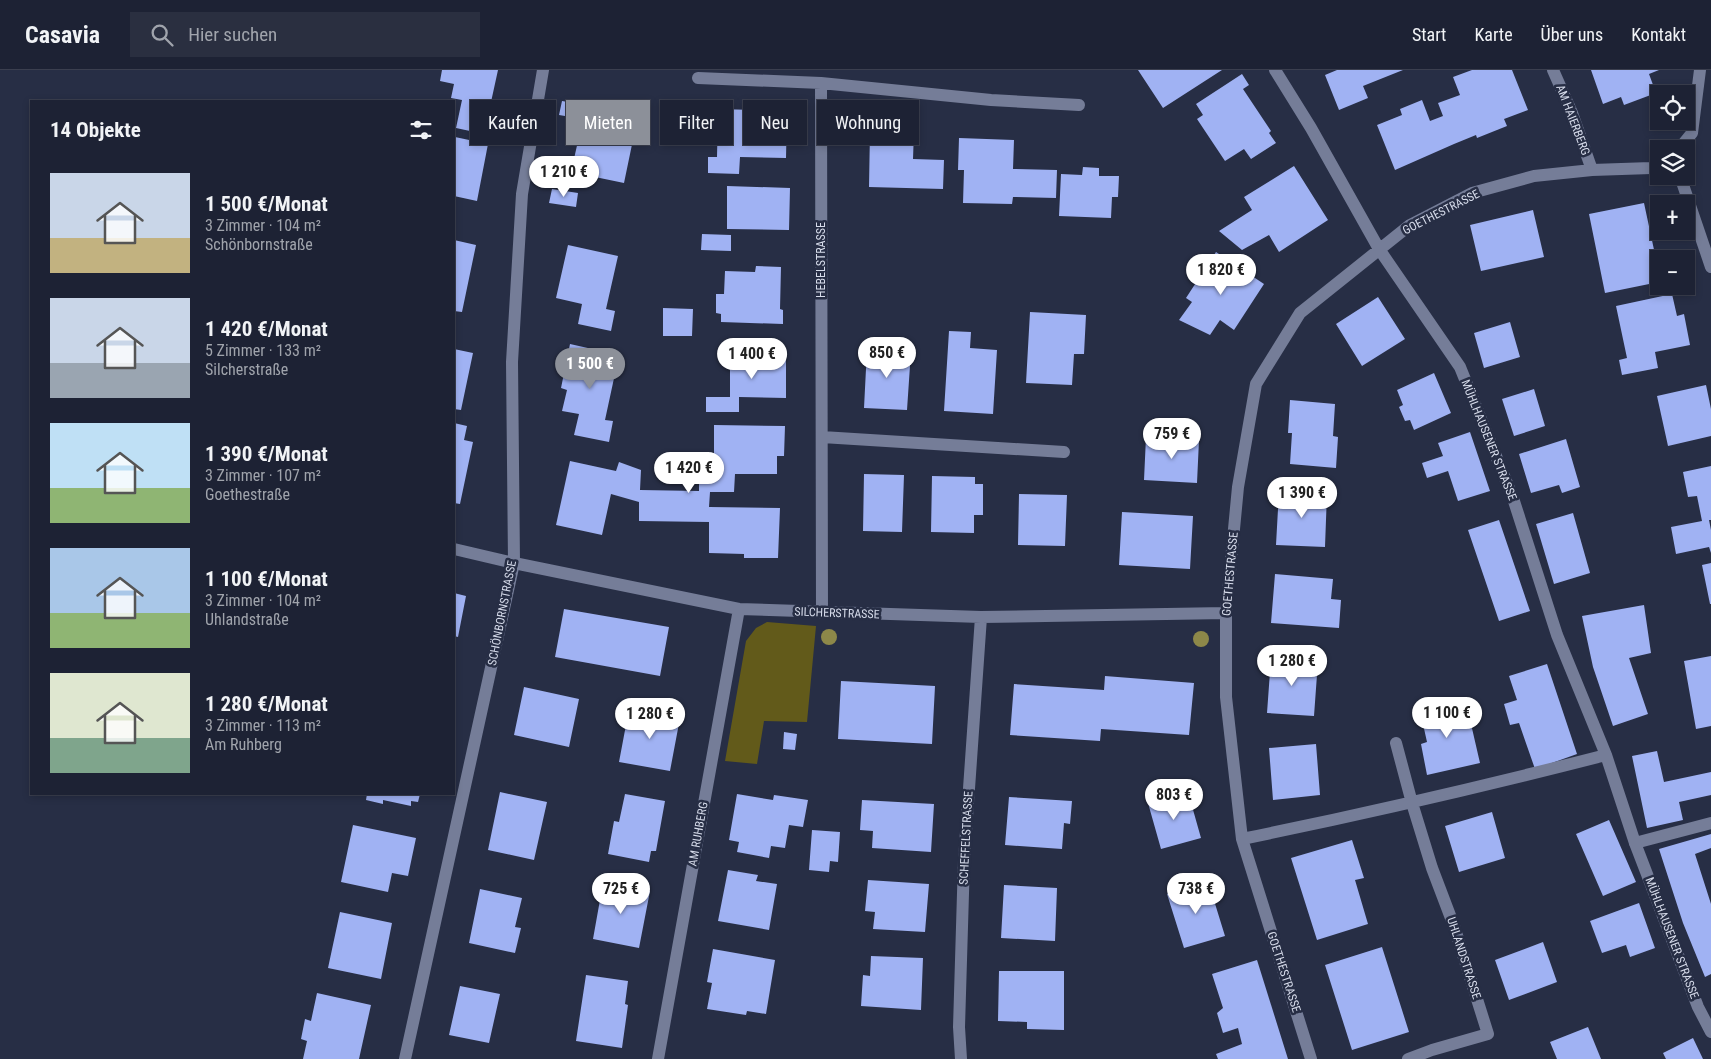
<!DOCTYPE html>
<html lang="de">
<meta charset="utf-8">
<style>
body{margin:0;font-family:"Roboto Condensed",sans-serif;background:#2a2f40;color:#f1f3f6;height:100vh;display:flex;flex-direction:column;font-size:19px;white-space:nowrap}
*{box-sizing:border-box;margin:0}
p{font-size:16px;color:#a0a4ac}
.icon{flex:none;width:28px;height:28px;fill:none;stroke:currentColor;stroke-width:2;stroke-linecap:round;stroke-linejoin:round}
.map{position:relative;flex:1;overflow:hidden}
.panel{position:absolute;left:30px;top:30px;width:425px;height:695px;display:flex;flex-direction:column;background:#1d2234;border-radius:0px;box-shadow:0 2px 8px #0003,0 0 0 1px #3b3f4f}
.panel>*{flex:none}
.guide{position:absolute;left:470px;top:30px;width:475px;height:45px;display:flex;gap:10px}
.tools{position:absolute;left:1650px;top:15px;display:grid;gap:10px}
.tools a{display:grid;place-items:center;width:45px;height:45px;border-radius:0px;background:#1d2234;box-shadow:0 2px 8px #0003,0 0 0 1px #3b3f4f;font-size:25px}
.price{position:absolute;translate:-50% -42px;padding:0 11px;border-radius:18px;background:#fff;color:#222;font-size:16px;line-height:32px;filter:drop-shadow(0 1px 2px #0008)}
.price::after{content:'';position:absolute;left:50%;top:30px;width:15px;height:11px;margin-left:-8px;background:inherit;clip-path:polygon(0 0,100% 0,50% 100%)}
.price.on{background:#8c9099;color:#fff}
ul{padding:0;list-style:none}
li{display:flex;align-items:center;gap:15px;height:125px;padding:0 20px}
li span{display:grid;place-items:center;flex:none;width:140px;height:100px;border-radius:0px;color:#555}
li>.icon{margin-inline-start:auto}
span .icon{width:60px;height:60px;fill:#fffc;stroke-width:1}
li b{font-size:21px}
h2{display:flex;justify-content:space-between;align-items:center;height:60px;padding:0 20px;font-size:21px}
.chip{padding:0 18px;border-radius:0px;background:#1d2234;box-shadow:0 2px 8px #0003,0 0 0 1px #3b3f4f;font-size:18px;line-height:45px}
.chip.on{background:#8c9099;color:#fff}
header{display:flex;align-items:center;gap:30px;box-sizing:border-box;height:70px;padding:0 25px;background:#1d2234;border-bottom:1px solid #3b3f4f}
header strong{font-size:24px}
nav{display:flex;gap:28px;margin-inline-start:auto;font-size:18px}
.search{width:350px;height:45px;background:#2a2f40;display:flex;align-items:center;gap:12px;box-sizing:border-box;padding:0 18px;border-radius:0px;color:#a0a4ac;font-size:19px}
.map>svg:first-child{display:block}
</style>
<header>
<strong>Casavia</strong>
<div class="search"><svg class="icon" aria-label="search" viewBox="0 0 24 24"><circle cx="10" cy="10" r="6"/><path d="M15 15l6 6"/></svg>Hier suchen</div>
<nav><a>Start</a><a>Karte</a><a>Über uns</a><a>Kontakt</a></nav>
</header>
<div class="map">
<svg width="1711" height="989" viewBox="0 0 1711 989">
<rect width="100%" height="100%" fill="#272e45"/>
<path fill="#625a1a" d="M 767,552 L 816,556 L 807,652 L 764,651 L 757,694 L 725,691 L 746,571 L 756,558 Z"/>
<path fill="#a0b2f3" d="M 442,0 L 498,0 L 484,64 L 456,58 L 462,30 L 451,28 L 454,14 L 440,11 Z
M 1138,0 L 1222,0 L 1163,38 Z
M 1337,0 L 1403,0 L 1363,16 L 1368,28 L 1339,40 L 1325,5 Z
M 1472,0 L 1512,0 L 1528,40 L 1504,49 L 1507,56 L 1477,68 L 1476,65 L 1454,74 L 1395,100 L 1377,55 L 1402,45 L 1400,39 L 1422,30 L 1430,51 L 1443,46 L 1438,33 L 1460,25 L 1453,7 Z
M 1591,0 L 1659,0 L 1649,4 L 1656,23 L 1624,35 L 1621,27 L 1603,34 Z
M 1242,4 L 1249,15 L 1243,19 L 1271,61 L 1269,63 L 1276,73 L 1251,89 L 1244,79 L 1225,91 L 1197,49 L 1203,45 L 1196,34 Z
M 562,31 L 585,35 L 583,49 L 559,45 Z
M 718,39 L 787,41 L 786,88 L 740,87 L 739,104 L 708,103 L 708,87 L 717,87 Z
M 583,49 L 635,60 L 624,113 L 571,102 Z
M 870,60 L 914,61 L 913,89 L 944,90 L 943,119 L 869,117 Z
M 455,67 L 488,74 L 477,131 L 454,126 Z
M 959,68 L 1014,70 L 1013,99 L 1057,100 L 1056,128 L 1013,127 L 1012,134 L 963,133 L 964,100 L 958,100 Z
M 1294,96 L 1328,150 L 1279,182 L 1269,165 L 1242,180 L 1219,161 L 1252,140 L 1244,127 Z
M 1083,97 L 1099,98 L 1099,106 L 1119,106 L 1118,127 L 1112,127 L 1111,148 L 1059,146 L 1061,104 L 1082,105 Z
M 727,116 L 790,118 L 789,160 L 727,159 Z
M 552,119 L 578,123 L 576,137 L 549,133 Z
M 1644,133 L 1659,203 L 1659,212 L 1605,223 L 1589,144 Z
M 1533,140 L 1544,187 L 1481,201 L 1470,155 Z
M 702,164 L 731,165 L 731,181 L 701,180 Z
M 454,170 L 476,175 L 462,242 L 454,241 Z
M 568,175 L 618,186 L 606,239 L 615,241 L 611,261 L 578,254 L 582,234 L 556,228 Z
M 1216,182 L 1264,214 L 1234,260 L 1220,250 L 1210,265 L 1179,250 L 1192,232 L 1186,228 Z
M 756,196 L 781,197 L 780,239 L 783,240 L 783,254 L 721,252 L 721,244 L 716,243 L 716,224 L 724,224 L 725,201 L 755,202 Z
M 1672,224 L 1677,246 L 1684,244 L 1690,275 L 1655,282 L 1658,298 L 1622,305 L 1619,290 L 1627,288 L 1616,236 Z
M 1378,227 L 1405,269 L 1362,296 L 1336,254 Z
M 663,238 L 693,239 L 692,266 L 663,266 Z
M 1030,242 L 1086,245 L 1084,284 L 1074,284 L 1072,315 L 1026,313 Z
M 1510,252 L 1520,287 L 1484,298 L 1474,263 Z
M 949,261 L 971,262 L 970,278 L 997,280 L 993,344 L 944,341 Z
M 570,274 L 619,285 L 605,350 L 613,351 L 609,372 L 574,365 L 579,344 L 562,341 L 567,320 L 561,318 Z
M 454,279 L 473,283 L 461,340 L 454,339 Z
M 867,279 L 911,281 L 907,340 L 864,338 Z
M 730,283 L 786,284 L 786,328 L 739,327 L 739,342 L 706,342 L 706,327 L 730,327 Z
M 1434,303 L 1451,343 L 1414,360 L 1410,350 L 1405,351 L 1399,337 L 1403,335 L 1397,320 Z
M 1706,315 L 1711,339 L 1711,366 L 1668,376 L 1657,326 Z
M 1534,319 L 1545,356 L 1514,366 L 1502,329 Z
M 1290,330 L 1335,334 L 1333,366 L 1338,367 L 1336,398 L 1290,394 L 1292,363 L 1288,363 Z
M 454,353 L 467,356 L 464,370 L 473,372 L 460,434 L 454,433 Z
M 714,355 L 785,356 L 784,386 L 777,386 L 777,404 L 735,404 L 734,422 L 710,422 L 709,437 L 780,438 L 778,488 L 744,488 L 744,484 L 709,483 L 709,452 L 639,451 L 639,432 L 611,424 L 602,465 L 556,455 L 570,391 L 616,401 L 619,392 L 641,400 L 640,420 L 699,421 L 699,402 L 714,403 Z
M 1470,362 L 1490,421 L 1458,431 L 1448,401 L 1427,408 L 1422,393 L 1443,386 L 1438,373 Z
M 1146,367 L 1199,370 L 1197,413 L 1144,410 Z
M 1566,369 L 1580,417 L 1562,423 L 1559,415 L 1531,423 L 1519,384 Z
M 1711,396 L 1711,450 L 1709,450 L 1711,460 L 1711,483 L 1709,477 L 1676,484 L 1671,457 L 1702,451 L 1697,426 L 1688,427 L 1683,402 Z
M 864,404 L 904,405 L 902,462 L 863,461 Z
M 932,406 L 975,407 L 975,414 L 983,414 L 983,445 L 974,445 L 974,463 L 931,462 Z
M 1279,421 L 1327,423 L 1325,477 L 1276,475 Z
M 1019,424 L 1067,425 L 1065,476 L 1018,475 Z
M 1122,442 L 1193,446 L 1190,499 L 1119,495 Z
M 1573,443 L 1590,503 L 1554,514 L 1536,454 Z
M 1499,450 L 1530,541 L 1499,551 L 1468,460 Z
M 1711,493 L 1711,534 L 1710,534 L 1702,495 Z
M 1275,504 L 1333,509 L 1331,529 L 1341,530 L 1339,558 L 1271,553 Z
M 454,523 L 466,526 L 458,567 L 454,566 Z
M 1644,535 L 1651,583 L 1629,588 L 1648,644 L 1613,656 L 1593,597 L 1582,546 Z
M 564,539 L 669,557 L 660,606 L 555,587 Z
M 1711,586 L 1711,656 L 1696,659 L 1684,591 Z
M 1271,588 L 1318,591 L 1314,646 L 1267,643 Z
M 1547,594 L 1577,684 L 1535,699 L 1519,653 L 1510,655 L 1504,634 L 1517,630 L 1509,606 Z
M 1105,606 L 1194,613 L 1189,665 L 1101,659 L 1100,671 L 1010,665 L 1014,614 L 1104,620 Z
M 841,611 L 935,616 L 932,674 L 838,669 Z
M 524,617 L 579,629 L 569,677 L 514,665 Z
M 1444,631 L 1447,646 L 1468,641 L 1480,693 L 1427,705 L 1421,674 L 1427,672 L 1419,636 Z
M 629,639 L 680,648 L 670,701 L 619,692 Z
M 784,662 L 797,664 L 795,680 L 783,679 Z
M 1316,674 L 1320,725 L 1273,730 L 1269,678 Z
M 1657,681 L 1664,712 L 1711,702 L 1711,725 L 1679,732 L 1683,750 L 1647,758 L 1632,686 Z
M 500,722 L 547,732 L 534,790 L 488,780 Z
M 1188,722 L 1201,768 L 1161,779 L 1148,733 Z
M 367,724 L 420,724 L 418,732 L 411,731 L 411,736 L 383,730 L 383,734 L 366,730 Z
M 625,724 L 665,731 L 656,781 L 651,781 L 649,792 L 608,784 L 614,751 L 619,752 Z
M 737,724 L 773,730 L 774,725 L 808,730 L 803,757 L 789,755 L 785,778 L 771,776 L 769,788 L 737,782 L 739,772 L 729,770 Z
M 1009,727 L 1072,731 L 1070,754 L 1064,753 L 1062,779 L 1005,775 Z
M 862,730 L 934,734 L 931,782 L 872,778 L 873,761 L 860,760 Z
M 1492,742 L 1505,788 L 1459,802 L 1445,756 Z
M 1609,750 L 1636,812 L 1603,826 L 1576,764 Z
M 353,755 L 416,768 L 408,806 L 392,803 L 388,822 L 341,812 Z
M 812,760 L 840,762 L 838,792 L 830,791 L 829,802 L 809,800 Z
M 1711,764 L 1711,778 L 1695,784 L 1711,834 L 1711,904 L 1705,907 L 1683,853 L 1659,779 Z
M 1352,770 L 1364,808 L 1355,810 L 1368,854 L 1317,870 L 1291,788 Z
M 728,800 L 758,805 L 756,811 L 777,814 L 769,860 L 718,851 Z
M 868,810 L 929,814 L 925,862 L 873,859 L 875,842 L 865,841 Z
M 1208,811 L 1225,866 L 1184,878 L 1167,824 Z
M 603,813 L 650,821 L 639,878 L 593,869 Z
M 1004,815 L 1057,818 L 1055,871 L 1001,868 Z
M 480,819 L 522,828 L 515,857 L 521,858 L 515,883 L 469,873 Z
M 1639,833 L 1655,878 L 1630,887 L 1626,875 L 1602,883 L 1590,851 Z
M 340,842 L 392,853 L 381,909 L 328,898 Z
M 1543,872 L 1557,912 L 1509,930 L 1495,890 Z
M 1382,877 L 1409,962 L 1352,980 L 1325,895 Z
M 713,879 L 775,890 L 766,944 L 747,941 L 746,945 L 707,939 L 712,913 L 707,912 Z
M 871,886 L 923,888 L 921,940 L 861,936 L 863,905 L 870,906 Z
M 1257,890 L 1288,989 L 1218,989 L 1216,984 L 1242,974 L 1238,958 L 1223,963 L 1217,943 L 1223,938 L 1212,904 Z
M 999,901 L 1064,901 L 1064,960 L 1027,959 L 1027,952 L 998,951 Z
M 586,905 L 628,911 L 625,934 L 628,935 L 622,978 L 576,971 Z
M 460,916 L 500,924 L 489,973 L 449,965 Z
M 317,923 L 371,935 L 359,989 L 303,989 L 307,971 L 301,969 L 305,949 L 311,951 Z
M 1588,957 L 1601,989 L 1557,989 L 1550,972 Z
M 1693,968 L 1703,989 L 1666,989 L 1663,983 Z"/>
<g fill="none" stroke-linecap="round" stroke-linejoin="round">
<path stroke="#757d98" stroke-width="12" d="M 1635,773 L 1711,753"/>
<path stroke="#757d98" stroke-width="12" d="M 1275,0 L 1311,58 L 1379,179 L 1460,297 L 1513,428 L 1557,565 L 1606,685 L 1635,773 L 1698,937 L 1711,962
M 1553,0 L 1572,43 L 1592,100
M 698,8 L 821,13 L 822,543
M 821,13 L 991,30 L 1079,35
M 1679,79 L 1692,63 L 1700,0
M 1680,106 L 1711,197
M 822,367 L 1064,382
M 454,479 L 514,493 L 739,539 L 981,547 L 1226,543
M 1396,673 L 1412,733 L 1432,798 L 1454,856 L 1488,964 L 1432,980 L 1408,989
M 1242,769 C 1364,744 1485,716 1606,685
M 405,989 L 514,493 L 512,292 L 522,124 L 543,0
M 658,989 L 739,539
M 961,989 L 959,957 L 964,790 L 981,547
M 1311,989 L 1242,769 L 1226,627 L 1226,543 L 1238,417 L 1256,314 L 1300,243 L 1410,155 L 1472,123 L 1534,106 L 1592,100 L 1651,98 L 1659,93"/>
</g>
<g fill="#8d8849">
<circle cx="829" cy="567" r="8"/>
<circle cx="1201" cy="569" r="8"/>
</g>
<g text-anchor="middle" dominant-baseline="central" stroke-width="5" stroke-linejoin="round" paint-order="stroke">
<g font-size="12" fill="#d6dbea" stroke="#272e45">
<text transform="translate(1573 50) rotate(69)">AM HAIERBERG</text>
<text transform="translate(1441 142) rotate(-27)">GOETHESTRASSE</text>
<text transform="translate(821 190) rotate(-90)">HEBELSTRASSE</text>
<text transform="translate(1489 370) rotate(68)">MÜHLHAUSENER STRASSE</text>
<text transform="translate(1230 504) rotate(-85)">GOETHESTRASSE</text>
<text transform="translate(502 543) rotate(-79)">SCHÖNBORNSTRASSE</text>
<text transform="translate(837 543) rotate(2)">SILCHERSTRASSE</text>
<text transform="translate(698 764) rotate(-80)">AM RUHBERG</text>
<text transform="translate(966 768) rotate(-87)">SCHEFFELSTRASSE</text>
<text transform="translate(1672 868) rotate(69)">MÜHLHAUSENER STRASSE</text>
<text transform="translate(1464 888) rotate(72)">UHLANDSTRASSE</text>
<text transform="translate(1284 902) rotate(72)">GOETHESTRASSE</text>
</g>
</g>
</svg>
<div class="tools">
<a><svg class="icon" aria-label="locate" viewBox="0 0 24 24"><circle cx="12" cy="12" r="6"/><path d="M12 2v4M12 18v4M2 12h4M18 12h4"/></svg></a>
<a><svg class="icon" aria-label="layers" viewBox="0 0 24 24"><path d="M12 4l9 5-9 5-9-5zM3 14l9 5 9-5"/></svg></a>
<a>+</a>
<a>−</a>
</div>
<b class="price" style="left:564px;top:128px">1 210 €</b>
<b class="price" style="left:1221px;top:226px">1 820 €</b>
<b class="price" style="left:887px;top:309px">850 €</b>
<b class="price" style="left:752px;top:310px">1 400 €</b>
<b class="price on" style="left:590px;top:320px">1 500 €</b>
<b class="price" style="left:1172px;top:390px">759 €</b>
<b class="price" style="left:689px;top:424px">1 420 €</b>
<b class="price" style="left:1302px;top:449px">1 390 €</b>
<b class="price" style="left:1292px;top:617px">1 280 €</b>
<b class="price" style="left:1447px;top:669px">1 100 €</b>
<b class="price" style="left:650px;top:670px">1 280 €</b>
<b class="price" style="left:1174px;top:751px">803 €</b>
<b class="price" style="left:621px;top:845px">725 €</b>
<b class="price" style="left:1196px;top:845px">738 €</b>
<div class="guide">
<a class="chip">Kaufen</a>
<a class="chip on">Mieten</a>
<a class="chip">Filter</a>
<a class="chip">Neu</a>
<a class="chip">Wohnung</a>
</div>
<section class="panel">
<h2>14 Objekte<svg class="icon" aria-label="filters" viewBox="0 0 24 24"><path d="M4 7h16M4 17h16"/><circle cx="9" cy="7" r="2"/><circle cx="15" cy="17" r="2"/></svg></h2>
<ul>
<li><span style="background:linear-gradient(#c9d6e8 65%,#c2b280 0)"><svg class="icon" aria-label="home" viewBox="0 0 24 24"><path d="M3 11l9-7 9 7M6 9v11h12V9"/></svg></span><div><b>1 500 €/Monat</b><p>3 Zimmer · 104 m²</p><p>Schönbornstraße</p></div></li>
<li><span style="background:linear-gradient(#c9d6e8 65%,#9aa5b1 0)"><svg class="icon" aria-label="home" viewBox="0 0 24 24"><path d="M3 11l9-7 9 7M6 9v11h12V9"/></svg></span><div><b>1 420 €/Monat</b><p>5 Zimmer · 133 m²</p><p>Silcherstraße</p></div></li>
<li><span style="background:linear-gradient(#bfe0f5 65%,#8fb573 0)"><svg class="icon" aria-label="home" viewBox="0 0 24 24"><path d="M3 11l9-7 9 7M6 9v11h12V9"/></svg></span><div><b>1 390 €/Monat</b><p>3 Zimmer · 107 m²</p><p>Goethestraße</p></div></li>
<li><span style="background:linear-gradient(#a9c7e8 65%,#8fb573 0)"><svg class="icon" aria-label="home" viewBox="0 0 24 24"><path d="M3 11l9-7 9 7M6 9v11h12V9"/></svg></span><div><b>1 100 €/Monat</b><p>3 Zimmer · 104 m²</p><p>Uhlandstraße</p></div></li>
<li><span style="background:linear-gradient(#dfe7d0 65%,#7fa58c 0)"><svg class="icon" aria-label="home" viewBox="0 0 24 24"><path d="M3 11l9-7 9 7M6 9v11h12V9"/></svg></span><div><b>1 280 €/Monat</b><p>3 Zimmer · 113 m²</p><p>Am Ruhberg</p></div></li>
</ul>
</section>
</div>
